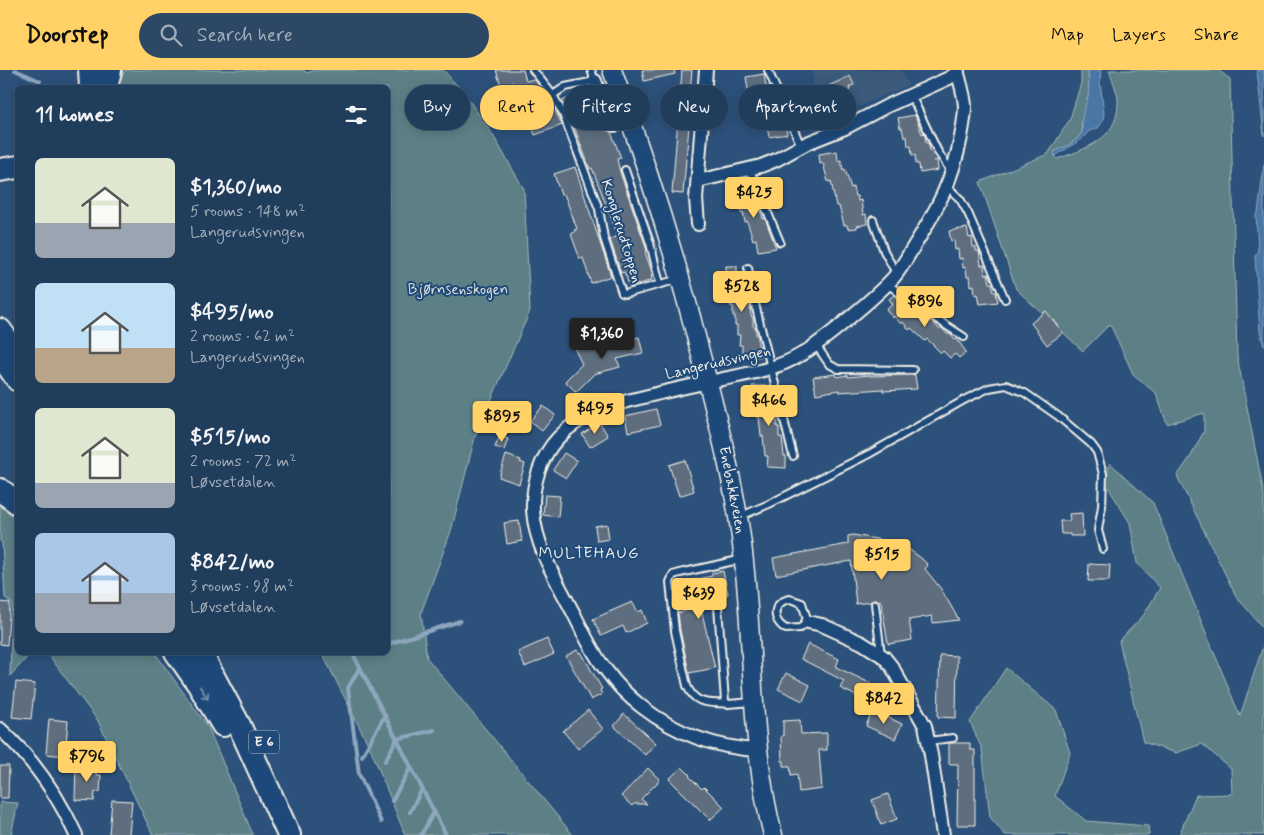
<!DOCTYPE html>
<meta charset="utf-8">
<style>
body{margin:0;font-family:Mynerve,sans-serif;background:#2d4865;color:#f1f3f6;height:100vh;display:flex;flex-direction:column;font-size:19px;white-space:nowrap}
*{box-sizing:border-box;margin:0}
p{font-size:16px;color:#a2aebb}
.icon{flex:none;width:28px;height:28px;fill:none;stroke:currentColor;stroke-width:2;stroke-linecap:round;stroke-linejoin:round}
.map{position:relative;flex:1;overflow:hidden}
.details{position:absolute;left:15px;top:15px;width:375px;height:570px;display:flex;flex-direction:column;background:#213d5c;border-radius:8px;box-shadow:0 2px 12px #0003,0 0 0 1px #3e5672}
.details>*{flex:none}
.hud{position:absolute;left:405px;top:15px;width:475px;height:45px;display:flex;gap:10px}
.price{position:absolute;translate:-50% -42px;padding:0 11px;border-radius:5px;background:#ffd166;color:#111;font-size:16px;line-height:32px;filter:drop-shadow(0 1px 2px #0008)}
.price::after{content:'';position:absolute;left:50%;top:30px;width:15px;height:11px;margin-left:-8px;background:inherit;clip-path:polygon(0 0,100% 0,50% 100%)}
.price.selected{background:#222;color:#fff}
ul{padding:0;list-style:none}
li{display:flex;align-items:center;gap:15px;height:125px;padding:0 20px}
li span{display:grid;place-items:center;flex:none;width:140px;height:100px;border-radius:8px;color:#555}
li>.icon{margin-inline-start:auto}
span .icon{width:60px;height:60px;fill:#fffc;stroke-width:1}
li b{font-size:21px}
h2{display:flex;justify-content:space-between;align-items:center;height:60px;padding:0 20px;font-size:21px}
.chip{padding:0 18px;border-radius:22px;background:#213d5c;box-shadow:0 2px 12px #0003,0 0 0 1px #3e5672;font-size:18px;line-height:45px}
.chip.selected{background:#ffd166;color:#111}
header{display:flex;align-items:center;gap:30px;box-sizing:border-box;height:70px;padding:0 25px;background:#ffd166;color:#111}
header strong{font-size:24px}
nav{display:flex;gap:28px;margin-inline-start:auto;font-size:18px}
.search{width:350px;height:45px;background:#2d4865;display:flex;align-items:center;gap:12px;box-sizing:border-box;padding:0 18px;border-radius:28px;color:#a2aebb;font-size:19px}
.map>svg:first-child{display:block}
</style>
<header>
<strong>Doorstep</strong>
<div class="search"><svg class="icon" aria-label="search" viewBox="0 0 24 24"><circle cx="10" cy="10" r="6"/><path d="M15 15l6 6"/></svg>Search here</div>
<nav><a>Map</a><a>Layers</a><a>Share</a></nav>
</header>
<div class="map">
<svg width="1264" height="765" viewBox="0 0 1264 765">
<rect width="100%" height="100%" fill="#2c517b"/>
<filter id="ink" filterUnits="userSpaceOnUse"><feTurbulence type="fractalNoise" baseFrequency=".02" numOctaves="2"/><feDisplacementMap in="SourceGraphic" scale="10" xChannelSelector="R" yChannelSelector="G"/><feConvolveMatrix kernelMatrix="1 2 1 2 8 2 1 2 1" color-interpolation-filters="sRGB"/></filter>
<g filter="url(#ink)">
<path fill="#3b5a7c" d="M 813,0 L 901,0 L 908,15 L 833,48 L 827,43 L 819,31 L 813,16 Z"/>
<path fill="#5b8086" stroke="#a8b8b7" d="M 125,0 L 304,0 L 306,3 L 316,0 L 443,0 L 464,23 L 491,62 L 524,119 L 530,241 L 475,367 L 451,461 L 421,543 L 427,588 L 573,765 L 405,765 L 372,682 L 322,583 L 388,582 L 388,18 L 117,18 Z
M 1081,0 L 1088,0 L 1089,23 L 1081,55 L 1082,62 L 1078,68 L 1069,75 L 1054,82 L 1057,89 C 1085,79 1117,70 1118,34 C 1119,24 1112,10 1109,0 L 1218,0 L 1230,9 L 1237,286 L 1264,424 L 1264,559 L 1236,526 L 1177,406 L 1191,386 L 1204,361 L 1204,343 L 1167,354 L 1156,323 L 1134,306 L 1110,254 L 1083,281 L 1016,219 L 980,112 L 1048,84 L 1070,49 L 1081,13 Z
M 1110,393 L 1153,433 L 1240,646 L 1264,573 L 1264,765 L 1179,765 L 1196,725 L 1232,724 L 1231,699 L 1202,674 L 1176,683 L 1143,672 L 1119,571 L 1143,546 L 1160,518 L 1137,493 L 1130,453 L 1105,412 Z
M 0,436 L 17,449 L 18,582 L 31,583 L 10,606 L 12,533 L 5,528 L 2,472 L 0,471 Z
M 47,583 L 155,583 L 208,657 L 253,765 L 153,765 L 98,651 Z
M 1006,598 L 1056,640 L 1070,683 L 1055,726 L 1086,751 L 1148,756 L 1149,765 L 1005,765 L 990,747 L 982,679 L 970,652 Z
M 0,732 L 18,733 L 11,765 L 0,765 Z"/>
<path fill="#4a76a4" stroke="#8ea7bf" d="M 1088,0 L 1101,0 L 1100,11 L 1104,44 L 1102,53 L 1098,58 L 1089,61 L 1082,69 L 1055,86 L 1054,82 L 1069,75 L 1078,68 L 1082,62 L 1082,47 L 1089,23 Z
M 1257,0 L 1264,0 L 1264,66 Z
M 1264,94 L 1264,276 L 1260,262 L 1255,186 L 1258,180 L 1256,145 L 1258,143 Z"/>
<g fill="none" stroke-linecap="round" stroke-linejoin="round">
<path stroke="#8ea7bf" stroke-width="4" d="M 15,0 L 40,11
M 388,574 L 460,551
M 352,582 L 446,765
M 354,585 L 361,582
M 360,597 L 348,618 L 359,704 L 381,752
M 362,686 L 385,645
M 385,691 L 397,669 L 434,660
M 392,731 L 411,697
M 410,742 L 422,719
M 421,765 L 434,742"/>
</g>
<path fill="#5f6e7f" stroke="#f4f1e8" d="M 496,0 L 523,0 L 526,11 L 534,9 L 545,23 L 549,34 L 552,33 L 562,55 L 535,65 L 524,35 L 522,36 L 513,12 L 501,16 Z
M 642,0 L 674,0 L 675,4 L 644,11 Z
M 682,0 L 692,0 L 688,45 L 690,45 L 683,124 L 672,123 Z
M 764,4 L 766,17 L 769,16 L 770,26 L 773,25 L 775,35 L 777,35 L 779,44 L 781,44 L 783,53 L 785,53 L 787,64 L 769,67 L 767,56 L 765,56 L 763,47 L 761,47 L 755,29 L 752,29 L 751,20 L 748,20 L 746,7 Z
M 850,6 L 854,15 L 849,17 L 850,20 L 840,25 L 846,38 L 832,44 L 820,20 Z
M 589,20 L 602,56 L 604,59 L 611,62 L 621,88 L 617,89 L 620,102 L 645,174 L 647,181 L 645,182 L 653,205 L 651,205 L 652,210 L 630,217 L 624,202 L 621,203 L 610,169 L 618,166 L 592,98 L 590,99 L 572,51 L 562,31 Z
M 915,45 L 922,64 L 924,63 L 925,66 L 926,73 L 928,73 L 929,75 L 930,82 L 933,83 L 934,91 L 937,90 L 938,100 L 920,103 L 919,94 L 916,94 L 915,85 L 912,85 L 911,76 L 908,76 L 907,67 L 904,67 L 902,58 L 900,58 L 898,48 Z
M 837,81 L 838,91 L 841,90 L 843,100 L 845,99 L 851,118 L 853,117 L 855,126 L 857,126 L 858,131 L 861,130 L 863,145 L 866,144 L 867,154 L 857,156 L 857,158 L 848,159 L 847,155 L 844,155 L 839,136 L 836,136 L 831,111 L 828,112 L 823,93 L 820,94 L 819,84 Z
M 575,97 L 611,206 L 591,213 L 583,188 L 580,189 L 571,164 L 575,162 L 574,160 L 577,159 L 566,129 L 564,124 L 561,125 L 554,104 Z
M 743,117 L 743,121 L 753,119 L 754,131 L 757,130 L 759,140 L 761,139 L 763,149 L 765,148 L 776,178 L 758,181 L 756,169 L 753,170 L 747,151 L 745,152 L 743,142 L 741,143 L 739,133 L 736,134 L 734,118 Z
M 967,158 L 969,168 L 972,167 L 973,177 L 976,177 L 976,181 L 979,181 L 981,195 L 984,195 L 985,204 L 988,204 L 990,213 L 992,213 L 994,222 L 996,222 L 998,232 L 980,234 L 978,224 L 975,225 L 974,215 L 971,216 L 970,206 L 967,207 L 966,197 L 963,198 L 962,188 L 959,189 L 958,179 L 955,180 L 954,170 L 951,171 L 949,161 Z
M 726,196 L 737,196 L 737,205 L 744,205 L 744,217 L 747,217 L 747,227 L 749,227 L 751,246 L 753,248 L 753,256 L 756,258 L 756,265 L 758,266 L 758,275 L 760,276 L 760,287 L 742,287 L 742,275 L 739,275 L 740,265 L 737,265 L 737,255 L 735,255 L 735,246 L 733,246 L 733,236 L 730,236 L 730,226 L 728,226 L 728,217 L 726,217 Z
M 894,225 L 935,254 L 939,259 L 941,258 L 943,259 L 947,264 L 950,264 L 955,270 L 957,269 L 966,282 L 959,288 L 955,284 L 950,288 L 943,281 L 941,283 L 927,269 L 925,271 L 911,258 L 909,260 L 903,252 L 901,254 L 894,246 L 893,248 L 886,240 L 893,234 L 889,229 Z
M 1046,241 L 1063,263 L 1047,275 L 1031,253 Z
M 639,267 L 643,283 L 617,289 L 620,297 L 594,304 L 576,322 L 565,311 L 582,294 L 575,280 L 586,275 L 588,279 Z
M 836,304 L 837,307 L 848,305 L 848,307 L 870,305 L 870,306 L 915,305 L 917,319 L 883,321 L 883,319 L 839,322 L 839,320 L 816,324 L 813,307 Z
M 752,316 L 770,316 L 770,328 L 773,328 L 772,338 L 775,338 L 775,347 L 777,347 L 777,357 L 779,357 L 779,367 L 782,367 L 784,386 L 786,386 L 786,398 L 767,397 L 768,386 L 765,386 L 763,366 L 761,366 L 759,347 L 756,347 L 756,337 L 754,337 Z
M 543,336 L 555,345 L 542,361 L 530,351 Z
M 656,339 L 660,355 L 628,362 L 625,346 Z
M 600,353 L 608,366 L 590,377 L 582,364 Z
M 500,366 L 508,369 L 504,380 L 495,377 Z
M 564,383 L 577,391 L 566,408 L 553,400 Z
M 506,385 L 521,390 L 520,392 L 525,394 L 519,414 L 499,407 Z
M 685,390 L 694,421 L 679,426 L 669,395 Z
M 545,425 L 560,426 L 558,447 L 543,445 Z
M 1082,443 L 1083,466 L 1070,466 L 1070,464 L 1061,464 L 1060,451 L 1070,451 L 1069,444 Z
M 519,451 L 522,471 L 507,474 L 504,453 Z
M 607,454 L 609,469 L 597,471 L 595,456 Z
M 853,465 L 888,471 L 907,478 L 921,488 L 928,495 L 925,499 L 941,519 L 959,550 L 933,553 L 932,546 L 909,550 L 912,570 L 888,574 L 881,531 L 874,529 L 870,532 L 856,534 L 851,491 L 776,505 L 773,488 L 848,474 L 848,466 Z
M 1089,494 L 1110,495 L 1109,511 L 1088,511 Z
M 723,501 L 728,524 L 699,530 L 715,598 L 689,603 L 680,560 L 678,543 L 686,541 L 680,513 L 712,506 L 712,503 Z
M 0,532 L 10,533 L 7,575 L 0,574 Z
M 632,532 L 638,542 L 642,540 L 647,553 L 626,563 L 623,556 L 601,566 L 593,549 Z
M 547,569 L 554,584 L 525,597 L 518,582 Z
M 808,574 L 839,589 L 836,597 L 872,614 L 865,630 L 840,618 L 844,611 L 801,589 Z
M 577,580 L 579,583 L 581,582 L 602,619 L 600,620 L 602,624 L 591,630 L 566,586 Z
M 940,585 L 957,586 L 956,648 L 938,647 Z
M 786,603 L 810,615 L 803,631 L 778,619 Z
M 16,612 L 35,614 L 31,649 L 12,647 Z
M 588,640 L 603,659 L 578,679 L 563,661 Z
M 873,640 L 902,654 L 895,669 L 866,656 Z
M 624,644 L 656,673 L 645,685 L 614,656 Z
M 49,649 L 68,651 L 65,686 L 46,684 Z
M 800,650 L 801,664 L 827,663 L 827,680 L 819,680 L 822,719 L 799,722 L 797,704 L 791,705 L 790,696 L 784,696 L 784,691 L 782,691 L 781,666 L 783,666 L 783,651 Z
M 949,673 L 970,673 L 970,680 L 975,680 L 975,755 L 957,755 L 958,694 L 949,694 Z
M 76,695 L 96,696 L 96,705 L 101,705 L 100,722 L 95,722 L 94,731 L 75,730 Z
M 0,696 L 9,696 L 8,728 L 0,728 Z
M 682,697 L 690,705 L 689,706 L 702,719 L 704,717 L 724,737 L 710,750 L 669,709 Z
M 648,698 L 660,710 L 641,729 L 647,734 L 634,734 L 632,736 L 621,726 Z
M 888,724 L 897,749 L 881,755 L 872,730 Z
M 112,730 L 132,731 L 129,765 L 109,764 Z"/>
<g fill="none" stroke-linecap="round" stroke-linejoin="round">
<g stroke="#f4f1e8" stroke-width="10">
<path id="lane" d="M 533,0 L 553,25 L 563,44 L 599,139 L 604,168 L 622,223 L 625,224 L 679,209
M 768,0 L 801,76
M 553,25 L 565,17 L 595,11 L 591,0
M 911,25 L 938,82 L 951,101
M 749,98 L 780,172
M 625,100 L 650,173 L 660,214
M 947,116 L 960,129 L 968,143 L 1005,229
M 873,150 L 884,181 L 896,203
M 748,198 L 755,234 L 793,386
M 887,214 L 947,256 L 964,267
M 816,275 L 829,294 L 838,299 L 913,300
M 739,447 L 769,434 L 869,384 L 966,329 L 989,318 L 1006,315 L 1025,323 L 1058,346 L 1091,374 L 1097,382 L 1103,404 L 1102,436 L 1098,460 L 1103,479
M 790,529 L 802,533 L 808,552 L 800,558 L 786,559 C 771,550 772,532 790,529 Z
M 875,534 L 881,585
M 718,537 L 725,631 L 728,634 L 753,632
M 728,634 C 709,632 696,636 687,616 L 675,561 L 670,512 L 673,505 L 680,503 L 743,489
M 928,671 L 953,668"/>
</g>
<g stroke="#f4f1e8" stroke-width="16">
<path id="street" d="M 595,11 L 610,53 L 615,55 L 630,50
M 698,111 L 761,96 L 776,90 L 807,73 L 845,58 L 887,36 L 949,8 L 958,2
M 698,154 L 696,129 L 706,0
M 808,552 L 822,555 L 862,573 L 884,587 L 892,597 L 925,656 L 931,685 L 943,765
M 0,659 C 32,688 58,725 76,765
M 758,680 C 714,678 677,664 642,637 C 629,627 616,614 606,600 C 593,584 584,564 575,546 C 558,513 535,477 533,440 C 532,414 541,386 558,368 C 583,341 617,333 652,325 C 675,319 699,314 723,309 C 742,305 761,302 779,295 C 802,287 821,271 840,256 C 858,240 878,225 894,207 C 902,197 908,186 914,176 C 937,140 953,109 961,67 C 963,56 965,46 965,36 C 964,23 960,12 957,0"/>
</g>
<g stroke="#f4f1e8" stroke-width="21">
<path id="secondary" d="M 612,0 C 650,103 682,207 708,313 C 721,364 734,415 741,467 C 755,566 748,668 773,765"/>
</g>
<g stroke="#f4f1e8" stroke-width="26">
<path id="highway" d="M 90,0 L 91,18
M 106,18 L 110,0
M 0,100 L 18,97
M 0,260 L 18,285
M 0,285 L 18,310
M 0,420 L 18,433
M 176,582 L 199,615 L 223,655
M 200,582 L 239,655 L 289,765"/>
</g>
<use href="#lane" stroke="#1f4a7a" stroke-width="6"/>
<use href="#street" stroke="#1f4a7a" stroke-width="12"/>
<use href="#secondary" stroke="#1f4a7a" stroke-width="18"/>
<use href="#highway" stroke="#1f4a7a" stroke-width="22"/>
</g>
<defs><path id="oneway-shaft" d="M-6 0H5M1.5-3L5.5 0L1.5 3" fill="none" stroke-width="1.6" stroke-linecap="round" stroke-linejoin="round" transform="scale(1.25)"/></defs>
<use stroke="#748da6" href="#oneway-shaft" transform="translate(204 623) rotate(58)"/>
</g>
<g text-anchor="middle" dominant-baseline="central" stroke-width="4" stroke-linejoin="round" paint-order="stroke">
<rect fill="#1f4a7a" stroke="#b4bfc7" stroke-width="1" x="249" y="660.5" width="30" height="23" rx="4"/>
<g font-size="14" font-weight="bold" fill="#f4f1e8">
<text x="264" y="672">E 6</text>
</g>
<g font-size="15" fill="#f4f1e8" stroke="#1f4a7a">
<text transform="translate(621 161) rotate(73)">Konglerudtoppen</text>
<text transform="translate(718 293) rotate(-13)">Langerudsvingen</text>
<text transform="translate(732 420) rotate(79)">Enebakkveien</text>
</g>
<g font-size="15" fill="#dde0d9" stroke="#1f4a7a">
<text x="458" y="220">Bjørnsenskogen</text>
</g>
<g font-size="16" letter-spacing="1" fill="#f4f1e8" stroke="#1f4a7a">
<text x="589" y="483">MULTEHAUG</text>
</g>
</g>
</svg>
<b class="price" style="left:754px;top:149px">$425</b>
<b class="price" style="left:742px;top:243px">$528</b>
<b class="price" style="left:925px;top:258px">$896</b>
<b class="price selected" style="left:602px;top:290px">$1,360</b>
<b class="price" style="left:769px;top:357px">$466</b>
<b class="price" style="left:595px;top:365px">$495</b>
<b class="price" style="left:502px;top:373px">$895</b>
<b class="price" style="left:882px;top:511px">$515</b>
<b class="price" style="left:699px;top:550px">$639</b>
<b class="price" style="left:884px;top:655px">$842</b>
<b class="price" style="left:87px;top:713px">$796</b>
<div class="hud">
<a class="chip">Buy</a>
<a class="chip selected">Rent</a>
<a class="chip">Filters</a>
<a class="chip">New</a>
<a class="chip">Apartment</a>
</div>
<section class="details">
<h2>11 homes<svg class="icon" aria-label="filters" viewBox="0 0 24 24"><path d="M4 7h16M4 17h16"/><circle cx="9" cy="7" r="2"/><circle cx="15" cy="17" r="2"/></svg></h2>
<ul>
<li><span style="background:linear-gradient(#dfe7d0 65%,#9aa5b1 0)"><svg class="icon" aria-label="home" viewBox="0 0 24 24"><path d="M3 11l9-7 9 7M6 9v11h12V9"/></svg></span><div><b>$1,360/mo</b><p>5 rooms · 148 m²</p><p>Langerudsvingen</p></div></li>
<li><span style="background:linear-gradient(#bfe0f5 65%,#b9a48a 0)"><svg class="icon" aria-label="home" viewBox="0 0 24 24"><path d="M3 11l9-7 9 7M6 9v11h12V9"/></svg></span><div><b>$495/mo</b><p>2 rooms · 62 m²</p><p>Langerudsvingen</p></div></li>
<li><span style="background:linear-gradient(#dfe7d0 75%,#9aa5b1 0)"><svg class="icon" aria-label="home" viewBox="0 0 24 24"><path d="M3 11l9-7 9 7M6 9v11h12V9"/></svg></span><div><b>$515/mo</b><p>2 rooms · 72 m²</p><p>Løvsetdalen</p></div></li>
<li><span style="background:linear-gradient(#a9c7e8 60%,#9aa5b1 0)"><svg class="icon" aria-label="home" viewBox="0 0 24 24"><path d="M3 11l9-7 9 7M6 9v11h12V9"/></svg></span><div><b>$842/mo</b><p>3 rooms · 98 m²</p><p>Løvsetdalen</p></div></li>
</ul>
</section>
</div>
